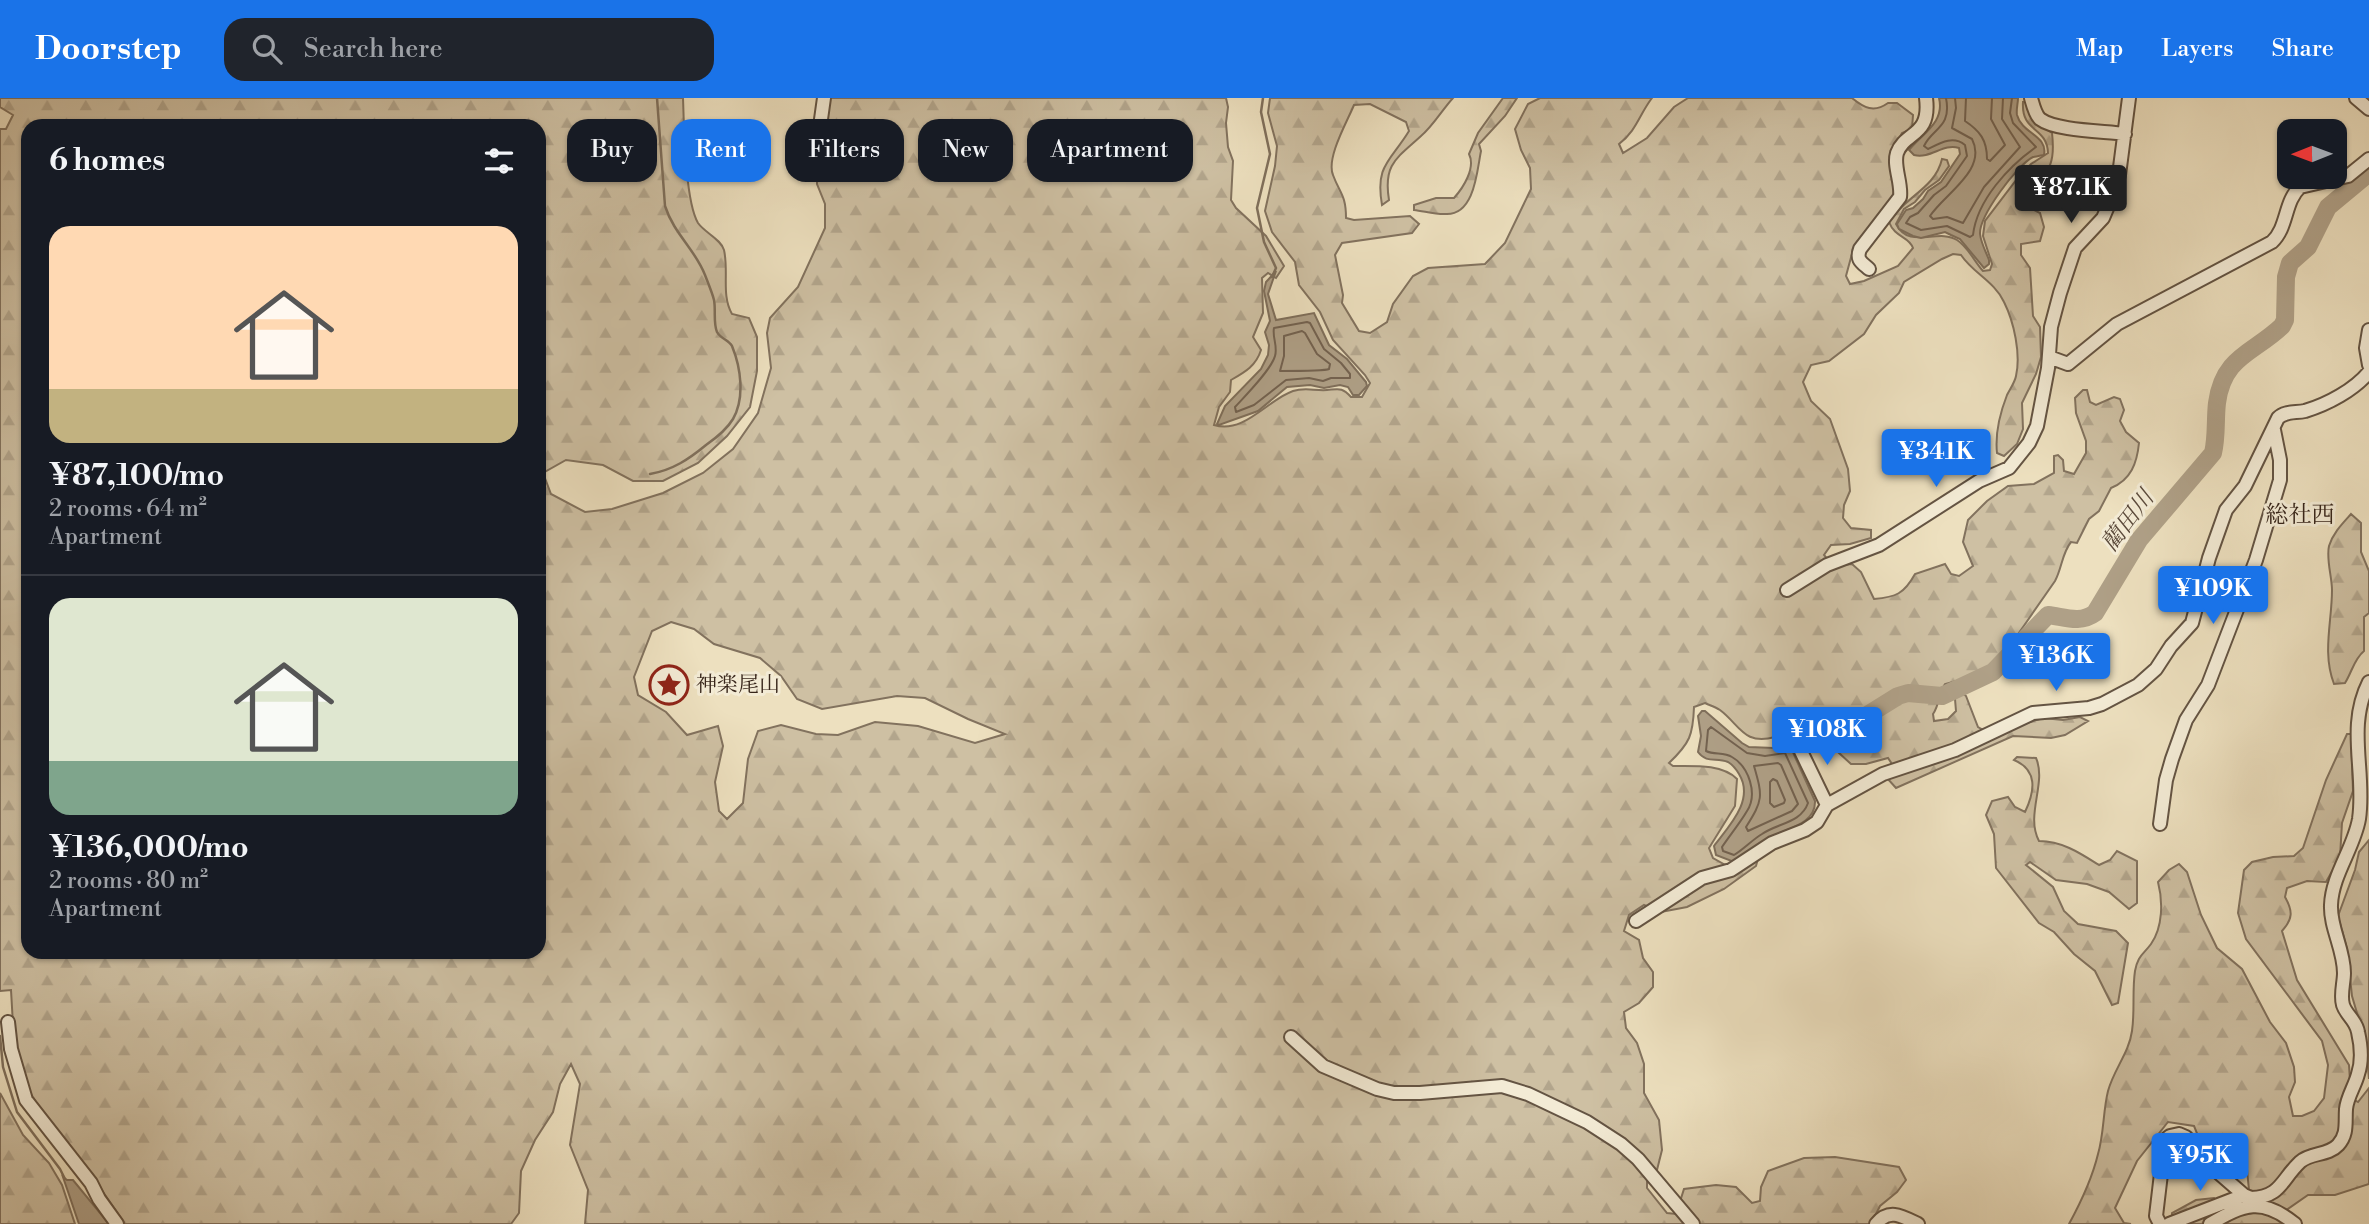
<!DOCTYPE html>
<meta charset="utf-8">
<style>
body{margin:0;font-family:"Libre Bodoni","Noto Serif JP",serif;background:#20242c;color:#f1f3f6;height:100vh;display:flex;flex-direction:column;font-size:26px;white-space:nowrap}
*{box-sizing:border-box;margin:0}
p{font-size:23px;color:#9ea1a6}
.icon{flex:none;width:38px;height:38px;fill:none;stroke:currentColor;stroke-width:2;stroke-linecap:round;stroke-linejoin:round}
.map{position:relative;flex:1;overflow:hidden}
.sheet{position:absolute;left:21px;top:21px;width:525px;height:840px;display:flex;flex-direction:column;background:#171b24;border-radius:21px;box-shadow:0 2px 5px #0004}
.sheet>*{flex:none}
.top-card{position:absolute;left:567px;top:21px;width:665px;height:63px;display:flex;gap:14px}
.needle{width:46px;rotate:269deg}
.fabs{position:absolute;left:2277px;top:21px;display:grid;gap:14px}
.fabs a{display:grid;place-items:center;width:70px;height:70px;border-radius:14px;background:#171b24;box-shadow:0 2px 5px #0004;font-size:35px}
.price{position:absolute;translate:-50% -60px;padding:0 16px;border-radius:7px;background:#1a73e8;color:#fff;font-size:23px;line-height:46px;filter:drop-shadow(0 2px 4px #0008)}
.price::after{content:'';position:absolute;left:50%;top:42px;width:21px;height:16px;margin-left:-10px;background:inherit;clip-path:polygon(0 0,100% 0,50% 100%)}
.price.on{background:#222;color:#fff}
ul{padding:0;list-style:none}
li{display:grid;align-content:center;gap:14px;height:371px;padding:0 28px}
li+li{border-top:2px solid #363941}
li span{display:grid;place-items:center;height:217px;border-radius:21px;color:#555}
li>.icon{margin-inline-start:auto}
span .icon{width:126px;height:126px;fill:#fffc;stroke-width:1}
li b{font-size:30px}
h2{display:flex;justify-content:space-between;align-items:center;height:84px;padding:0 28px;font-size:30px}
.pill{padding:0 24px;border-radius:21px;background:#171b24;box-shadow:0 2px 5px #0004;font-size:24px;line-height:63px}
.pill.on{background:#1a73e8;color:#fff}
header{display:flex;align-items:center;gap:42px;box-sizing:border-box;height:98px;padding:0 35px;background:#1a73e8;color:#fff}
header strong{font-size:33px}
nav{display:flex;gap:38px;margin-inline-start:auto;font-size:24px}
.search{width:490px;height:63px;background:#20242c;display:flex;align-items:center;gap:18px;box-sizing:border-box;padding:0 24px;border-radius:21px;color:#9ea1a6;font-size:26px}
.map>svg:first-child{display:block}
</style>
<header>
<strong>Doorstep</strong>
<div class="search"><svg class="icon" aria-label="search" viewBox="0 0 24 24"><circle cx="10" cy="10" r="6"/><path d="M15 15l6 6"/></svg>Search here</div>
<nav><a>Map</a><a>Layers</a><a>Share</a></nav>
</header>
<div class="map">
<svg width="2369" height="1126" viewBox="0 0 2369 1126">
<defs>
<pattern id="forest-firs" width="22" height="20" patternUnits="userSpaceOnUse" patternTransform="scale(1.75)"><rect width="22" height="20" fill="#cec0a3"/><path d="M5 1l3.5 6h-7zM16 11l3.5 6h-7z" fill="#b2a58c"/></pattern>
</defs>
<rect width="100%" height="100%" fill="#ede0bf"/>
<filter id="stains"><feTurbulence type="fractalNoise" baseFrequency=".00286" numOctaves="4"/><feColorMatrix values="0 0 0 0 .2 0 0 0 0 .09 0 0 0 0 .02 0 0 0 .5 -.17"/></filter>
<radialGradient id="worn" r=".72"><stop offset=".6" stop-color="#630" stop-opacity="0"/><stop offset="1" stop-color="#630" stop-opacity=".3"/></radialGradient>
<path fill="url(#forest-firs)" stroke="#82725e" stroke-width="2" fill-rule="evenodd" d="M 0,0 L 683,0 C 684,27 685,103 698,125 C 705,135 721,141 724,152 C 729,174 721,197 732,216 L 749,220 L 757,239 L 757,273 L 750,309 L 727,338 L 698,365 L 663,383 L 633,383 L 603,367 L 566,362 L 543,375 L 551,396 L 585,414 L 612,411 L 663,395 L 703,375 L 733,351 L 758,315 L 771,270 L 767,235 L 770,220 L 798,189 L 825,130 L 825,106 L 817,86 L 817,77 L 829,0 L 1226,0 L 1228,9 L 1226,25 L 1228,49 L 1233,63 L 1231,102 L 1236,110 L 1266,138 L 1284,168 L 1276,180 L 1268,175 L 1262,180 L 1263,215 L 1253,239 L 1261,252 C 1256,268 1245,274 1231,282 L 1230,294 L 1219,309 L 1214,327 C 1245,336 1267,302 1293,293 C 1305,289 1315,293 1327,292 C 1339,291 1342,289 1351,299 L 1362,299 L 1370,285 L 1365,277 L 1333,242 L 1320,214 L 1299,187 L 1295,164 L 1272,134 L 1265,113 L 1275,68 L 1277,48 L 1268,15 L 1270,0 L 1453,0 C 1442,12 1433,28 1421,38 C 1397,60 1383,66 1389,102 L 1382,107 C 1375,67 1390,64 1409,33 L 1406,24 L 1370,6 L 1354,7 C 1347,24 1326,60 1333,77 C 1340,96 1346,97 1346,120 L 1354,122 L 1410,118 L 1419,126 L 1412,135 L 1342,145 L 1335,157 L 1343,197 L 1342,205 L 1359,233 L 1370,235 L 1387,224 L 1393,206 L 1413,178 L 1428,170 L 1485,166 L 1505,145 L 1531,91 L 1530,70 L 1521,52 L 1515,31 L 1528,6 L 1540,0 L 1652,0 C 1639,17 1637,32 1619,46 L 1623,55 L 1647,40 L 1674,9 L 1688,0 L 1852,0 C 1864,10 1874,15 1888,5 L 1897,5 L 1913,17 L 1912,31 L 1902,35 L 1894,50 L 1895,91 L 1890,105 L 1860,140 L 1853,152 L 1846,178 L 1850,186 L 1864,183 L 1898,168 L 1913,150 C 1909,138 1895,140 1889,124 C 1904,99 1935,91 1942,61 L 1947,62 L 1949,68 L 1939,82 L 1925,92 L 1915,104 L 1904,111 L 1896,126 C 1909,152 1938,130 1957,142 C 1968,149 1974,163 1983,173 L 1990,172 L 1992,166 L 1983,138 L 1985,123 L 2017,81 L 2031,66 L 2048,55 C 2047,28 2021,35 2023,4 L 2026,4 L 2042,28 L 2052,35 C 2055,61 2052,75 2029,88 L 2027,104 L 2030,110 L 2040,115 L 2044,129 L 2040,143 L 2021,146 L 2021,157 L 2030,170 L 2033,218 L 2040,229 L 2041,259 L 2036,276 L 2022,305 L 2023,331 L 2017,346 L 2004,358 L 1997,355 C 1995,336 2000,315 2007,297 C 2010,291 2015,284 2016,278 C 2021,256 2014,224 2004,204 C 1995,184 1973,175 1961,157 L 1953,156 L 1942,161 L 1904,184 L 1899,195 L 1876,217 L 1864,236 L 1829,263 L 1811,267 L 1803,284 L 1811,303 L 1830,321 L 1848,371 L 1850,393 L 1844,407 L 1843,420 L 1851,430 L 1871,432 L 1871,440 L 1850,446 L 1831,447 L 1824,457 L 1833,468 L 1852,466 L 1861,474 L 1874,501 C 1896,499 1904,496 1915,476 L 1945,466 L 1951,476 L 1959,478 L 1973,468 L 1963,444 L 1968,422 L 1987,403 L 2008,388 L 2034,386 L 2054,375 L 2054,358 L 2058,357 L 2063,362 L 2064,373 L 2074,376 L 2086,355 L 2086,343 L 2076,315 L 2075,300 L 2083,292 L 2087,292 L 2090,304 L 2096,307 L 2114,299 L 2120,301 L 2124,312 L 2120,323 L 2126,334 L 2139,345 C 2137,365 2131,382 2111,390 L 2099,413 L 2089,421 L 2077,445 L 2071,444 C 2062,455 2062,470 2055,483 L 1998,565 L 1978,577 L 1945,586 C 1938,596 1940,606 1933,616 L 1934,623 L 1948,621 L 1956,613 L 1955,601 L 1960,593 L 1966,598 L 1978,629 L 1994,638 L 2020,627 L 2043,620 L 2063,622 L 2080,619 L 2088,623 L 2065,637 L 2051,640 L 2013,638 L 1896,690 L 1887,680 L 1892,666 L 1888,660 L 1866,666 L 1851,666 L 1827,644 L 1815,623 C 1799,624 1791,635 1775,639 C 1744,648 1740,627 1720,612 C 1715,609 1709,607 1705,605 L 1694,609 C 1693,637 1690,645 1669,665 L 1673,668 C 1694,668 1722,666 1737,681 L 1735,708 L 1709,750 L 1713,760 L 1729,769 L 1759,757 L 1756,768 L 1724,791 L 1687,809 L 1661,814 L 1644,807 L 1629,817 L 1624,833 L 1639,842 L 1643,860 L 1653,874 L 1653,889 L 1639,905 L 1624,914 L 1626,930 L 1637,945 L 1644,966 L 1644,995 L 1659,1022 L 1662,1052 L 1657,1072 L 1647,1079 L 1647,1090 L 1667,1115 L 1676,1116 L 1684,1091 L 1716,1087 L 1736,1089 L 1752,1105 L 1760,1103 L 1761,1089 L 1768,1073 L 1804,1060 L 1835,1059 L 1899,1069 L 1906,1082 L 1897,1094 L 1880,1108 L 1872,1124 L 1875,1126 L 585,1126 L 588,1092 L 570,1047 L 580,986 L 571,966 L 560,986 L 553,1014 L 535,1042 L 521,1073 L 519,1115 L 511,1126 L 125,1126 L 94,1081 L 49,1025 L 29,993 L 14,944 L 11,892 L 0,893 L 0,31 L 6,31 L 13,17 L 0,9 ZM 28,28 L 539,28 L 539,854 L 28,854 ZM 671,524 L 694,531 L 714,546 L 760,560 L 781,578 L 797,601 L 822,611 L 897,598 L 925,600 L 968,621 L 1005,636 L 975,645 L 918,628 L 875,624 L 838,637 L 816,636 L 781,627 L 758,633 L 748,661 L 743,705 L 727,721 L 719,713 L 715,684 L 723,648 L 718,628 L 687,637 L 666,614 L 638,597 L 634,579 L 652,533 Z
M 1503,0 L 1517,0 L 1505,18 L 1479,46 L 1481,53 C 1477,72 1475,116 1447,116 C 1436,117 1424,113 1414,112 L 1414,107 L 1436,100 L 1454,100 C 1463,90 1476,70 1469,56 L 1478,35 Z
M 2351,416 L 2361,425 L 2361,454 L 2369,473 L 2369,515 L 2364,519 L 2364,553 C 2354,561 2352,574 2345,585 L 2334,586 C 2322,555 2332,524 2332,492 C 2332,479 2326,461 2329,448 C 2333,435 2342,426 2351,416 Z
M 2347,636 L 2351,636 L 2353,693 L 2342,725 L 2340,759 L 2326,784 L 2307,783 L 2287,790 L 2285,799 C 2293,813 2293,821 2282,833 L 2297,882 L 2349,967 L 2350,983 L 2344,996 L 2358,1004 L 2369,990 L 2369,1086 L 2335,1097 L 2308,1097 L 2285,1113 L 2267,1104 L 2260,1095 L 2249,1092 L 2247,1072 C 2233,1062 2232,1070 2220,1065 C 2205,1060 2200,1042 2194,1028 L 2168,1024 L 2137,1063 L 2115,1110 L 2124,1125 L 2131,1126 L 2069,1126 C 2081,1104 2092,1081 2098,1056 C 2104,1036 2103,1013 2108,993 C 2114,971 2129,955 2132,933 C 2135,913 2132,893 2135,873 C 2138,857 2143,857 2151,846 C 2163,829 2163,803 2158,784 L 2169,772 L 2179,766 L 2187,774 L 2201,817 L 2217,850 L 2242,871 L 2270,924 L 2286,945 L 2294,969 L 2295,984 L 2289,999 L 2293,1018 L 2302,1018 L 2314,1013 L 2324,1000 L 2328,967 L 2322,943 L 2246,841 L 2238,815 L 2244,772 L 2252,764 L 2273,759 L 2294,758 L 2303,750 L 2326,682 Z
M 2017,659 L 2036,660 C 2047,685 2025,717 2039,743 C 2062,743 2080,755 2099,767 L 2110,762 L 2117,753 L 2137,763 L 2137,805 L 2129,811 L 2109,794 L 2087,786 L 2056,782 L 2030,764 L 2026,767 L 2053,789 L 2064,813 L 2078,826 L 2116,833 L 2128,845 L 2118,905 L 2112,907 L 2095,873 L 2074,856 L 2054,834 L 2039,825 L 1996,770 L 1994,736 L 1986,717 L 1992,703 L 2008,699 L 2015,709 L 2025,714 C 2035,693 2038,672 2014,662 Z
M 2369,742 L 2369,981 L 2366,946 L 2352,898 L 2347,851 L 2338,818 L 2355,772 L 2359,754 Z
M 0,995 L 23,1037 L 49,1065 L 62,1087 L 75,1126 L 0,1126 Z
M 2214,1100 L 2233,1118 L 2266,1113 L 2287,1126 L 2172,1126 L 2172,1115 L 2196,1102 Z"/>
<path fill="#afa087" stroke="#7f6f5b" stroke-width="2" d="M 1939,0 L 2018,0 C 2018,5 2016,12 2017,17 C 2022,36 2048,37 2044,57 C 2043,57 2034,59 2033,59 C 2017,67 1979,118 1980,136 C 1981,145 1986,154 1989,162 L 1989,166 L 1984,170 L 1960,141 L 1951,137 L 1945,134 L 1921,140 L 1913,138 L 1899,131 L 1897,126 L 1906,112 L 1913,110 L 1923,101 L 1928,93 L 1941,84 L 1960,56 L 1959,50 C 1943,45 1931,61 1914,57 L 1909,52 C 1923,35 1945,24 1939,0 Z
M 1276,173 L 1268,196 L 1276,222 L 1314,215 L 1329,247 L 1347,261 L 1366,284 L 1367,288 L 1359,297 L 1353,297 L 1348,289 L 1340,287 L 1324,290 L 1310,287 L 1287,289 L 1258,313 L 1219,327 L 1217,326 L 1225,308 L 1261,271 L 1268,257 L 1269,247 L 1265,234 L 1270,223 L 1264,193 L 1266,184 Z
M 1702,613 L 1705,613 L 1742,645 L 1749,649 L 1774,650 L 1777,649 L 1778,644 L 1791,639 L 1793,644 L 1790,648 L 1815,703 C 1816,728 1782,731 1766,742 C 1755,749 1745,757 1734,764 L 1716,757 L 1714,748 C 1729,728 1755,702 1739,676 C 1736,671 1733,667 1728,664 C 1716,659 1707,666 1698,654 L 1701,638 L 1698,618 Z
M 63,1079 L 67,1082 L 73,1082 L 109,1126 L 79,1126 Z"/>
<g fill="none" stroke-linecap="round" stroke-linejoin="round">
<path stroke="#736250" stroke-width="2" d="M 1946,0 C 1952,30 1932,30 1924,48 L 1928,51 C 1940,45 1953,37 1965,47 L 1967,58 L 1946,88 L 1934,97 L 1918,115 L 1910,119 L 1906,125 L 1921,132 L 1947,128 L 1970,139 L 1973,137 C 1977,102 2009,68 2036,49 L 2013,25 L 2010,15 L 2012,0
M 1955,0 L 1956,10 L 1952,30 L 1972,41 C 1988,72 1944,96 1930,118 L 1933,121 L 1947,119 L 1963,125 L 1984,89 L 2020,49 L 2002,21 L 2003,0
M 1966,0 L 1965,23 C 1980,33 1987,42 1987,61 L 1990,63 L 2005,47 L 1991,21 L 1992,0
M 1307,224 L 1310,225 L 1324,251 L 1341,265 L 1350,276 L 1350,280 L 1331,280 L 1323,283 L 1309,280 L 1286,282 L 1254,307 L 1236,314 L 1235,309 C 1246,297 1271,272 1275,258 C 1278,248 1272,239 1274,230 Z
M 1302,233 L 1305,235 L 1317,256 L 1330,266 L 1329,271 C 1325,273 1284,273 1280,273 L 1284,258 L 1284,238 Z
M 1711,629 L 1747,655 L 1765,658 L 1785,655 L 1808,705 C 1801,725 1778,725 1762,736 C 1752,742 1744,751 1734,757 L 1723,753 L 1722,749 C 1730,737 1740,725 1747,713 C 1758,696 1749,669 1732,659 C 1724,654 1714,657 1706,653 L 1708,632 Z
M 1778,665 L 1781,667 L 1798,706 L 1792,713 L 1748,733 L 1746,729 C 1763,702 1763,699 1754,668 Z
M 1773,681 L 1777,683 L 1785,702 L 1784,705 L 1774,709 L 1770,705 L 1770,684 Z"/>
<path stroke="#7f6f5b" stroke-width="2.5" d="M 1263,0 L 1261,14 L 1270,56 L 1257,110 L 1264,144 L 1276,170 L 1272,179
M 650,376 C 673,372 689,361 706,347 C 716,340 727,331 733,321 C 745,300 741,270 732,248 C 729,242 721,241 717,234 C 713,225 716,212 714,202 C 712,194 708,185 705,177 C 695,151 674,136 665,108 L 657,0
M 0,938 L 3,969 L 17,1014 L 60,1071 L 65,1081"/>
<path stroke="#afa087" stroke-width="18" d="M 1788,644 L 1807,637 L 1829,639 L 1837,636 L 1898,598 L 1908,595 L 1942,598 L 1993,574 L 2048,517 C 2065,519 2080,526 2095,515 L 2139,442 L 2213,355 C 2217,338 2215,322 2217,305 C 2223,258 2254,255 2282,228 L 2285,222 L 2286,179 L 2290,165 L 2308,149 L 2328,109 L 2369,75"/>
<g stroke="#645443" stroke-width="16">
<path id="minor" d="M 2031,0 C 2033,7 2035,16 2040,21 C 2056,33 2104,33 2125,36
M 2356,0 L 2369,11
M 814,71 L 824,0
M 1869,171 C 1861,164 1856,162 1860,151 L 1900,99 C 1902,85 1893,68 1897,55 C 1905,33 1931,39 1926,0
M 2369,232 L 2366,250 L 2369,267
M 2049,259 L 2068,266 L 2117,226 L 2272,144 C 2288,129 2284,104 2300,89 L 2348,78 L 2369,61
M 1787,492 L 1827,467 L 1879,447 L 1979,383 L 2009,370 L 2029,345 L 2037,328 L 2048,270 L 2051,229 L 2060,195 L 2075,150 L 2103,120 L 2114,94 L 2119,77 L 2129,0
M 1797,645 L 1827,707
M 2160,726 L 2166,682 L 2172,661 L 2186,622 L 2208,587 L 2256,462 L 2280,382 L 2280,362 L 2274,332
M 1636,823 L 1702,780 L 1731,772 L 1772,745 L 1805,732 L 1817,724 L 1827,707 L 1883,676 L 1955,652 L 2033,615 L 2089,610 L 2102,606 L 2138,587 L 2156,571 L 2171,548 L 2192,525 L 2209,460 L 2226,412 L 2245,388 L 2278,320 C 2285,313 2295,315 2305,313 C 2328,306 2354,292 2369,274
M 8,924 L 11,951 L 26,1002 L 91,1085 L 99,1101 L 117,1126
M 1291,939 L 1323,968 L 1377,991 L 1394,995 L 1420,995 L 1502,988 L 1528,996 L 1587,1024 L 1621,1046 L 1638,1061 L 1693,1126
M 2251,1108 L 2251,1100 C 2281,1099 2281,1082 2300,1064 C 2311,1054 2328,1058 2338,1047 C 2348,1036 2345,1025 2346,1011 C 2347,999 2355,988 2358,976 C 2362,964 2361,947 2358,934 C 2356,922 2346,917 2343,907 C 2340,897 2344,885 2344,875 C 2344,851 2330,830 2331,807 C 2332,777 2354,750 2359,721 C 2366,674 2346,629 2369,584
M 1876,1126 C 1889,1110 1902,1118 1918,1126
M 2160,1126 L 2156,1118 L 2165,1042 L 2170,1038 L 2179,1036 L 2186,1039 L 2198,1057 L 2244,1097 L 2251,1100
M 2169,1126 L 2244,1097
M 2210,1126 C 2244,1106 2262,1099 2295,1126"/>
</g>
<use href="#minor" stroke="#f3ebd5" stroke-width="12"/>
</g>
<defs>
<g id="sight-ring" transform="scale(2.0125)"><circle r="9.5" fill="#f3ebd5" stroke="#8f2418" stroke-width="1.5"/><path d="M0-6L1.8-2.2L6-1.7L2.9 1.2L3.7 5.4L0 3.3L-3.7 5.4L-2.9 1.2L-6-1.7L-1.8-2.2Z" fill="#8f2418"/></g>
</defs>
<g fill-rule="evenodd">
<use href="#sight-ring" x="669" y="587"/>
</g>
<g text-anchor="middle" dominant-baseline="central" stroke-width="6" stroke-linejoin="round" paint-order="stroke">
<g font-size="21" fill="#37251a" stroke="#f3ebd5" text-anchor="start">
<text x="696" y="587">神楽尾山</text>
</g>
<g font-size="23" fill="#37251a" stroke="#f3ebd5">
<text x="2300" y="417">総社西</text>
</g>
<g font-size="23" font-style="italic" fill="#5b4a3b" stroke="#f3ebd5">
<text transform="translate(2128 423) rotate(-53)">藺田川</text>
</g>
</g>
<rect width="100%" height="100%" filter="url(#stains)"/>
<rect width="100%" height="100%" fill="url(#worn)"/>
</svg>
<div class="fabs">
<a><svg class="needle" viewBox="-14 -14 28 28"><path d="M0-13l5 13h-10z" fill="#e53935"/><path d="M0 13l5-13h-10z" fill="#9ea1a6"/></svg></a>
</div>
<b class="price on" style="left:2071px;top:127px">¥87.1K</b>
<b class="price" style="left:1936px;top:391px">¥341K</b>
<b class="price" style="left:2213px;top:528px">¥109K</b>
<b class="price" style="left:2056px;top:595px">¥136K</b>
<b class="price" style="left:1827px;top:669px">¥108K</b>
<b class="price" style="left:2200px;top:1095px">¥95K</b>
<div class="top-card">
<a class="pill">Buy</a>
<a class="pill on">Rent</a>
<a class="pill">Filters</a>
<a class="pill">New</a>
<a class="pill">Apartment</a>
</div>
<section class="sheet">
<h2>6 homes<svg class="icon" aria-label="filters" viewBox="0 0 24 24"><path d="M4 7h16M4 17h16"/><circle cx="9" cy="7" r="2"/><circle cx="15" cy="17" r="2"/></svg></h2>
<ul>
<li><span style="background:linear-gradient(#ffd9b3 75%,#c2b280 0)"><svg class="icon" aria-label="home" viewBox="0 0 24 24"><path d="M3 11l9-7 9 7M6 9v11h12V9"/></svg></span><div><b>¥87,100/mo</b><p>2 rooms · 64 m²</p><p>Apartment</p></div></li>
<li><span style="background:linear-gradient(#dfe7d0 75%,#7fa58c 0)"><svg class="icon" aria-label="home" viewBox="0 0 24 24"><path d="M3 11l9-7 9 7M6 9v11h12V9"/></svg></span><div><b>¥136,000/mo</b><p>2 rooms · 80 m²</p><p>Apartment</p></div></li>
</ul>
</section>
</div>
